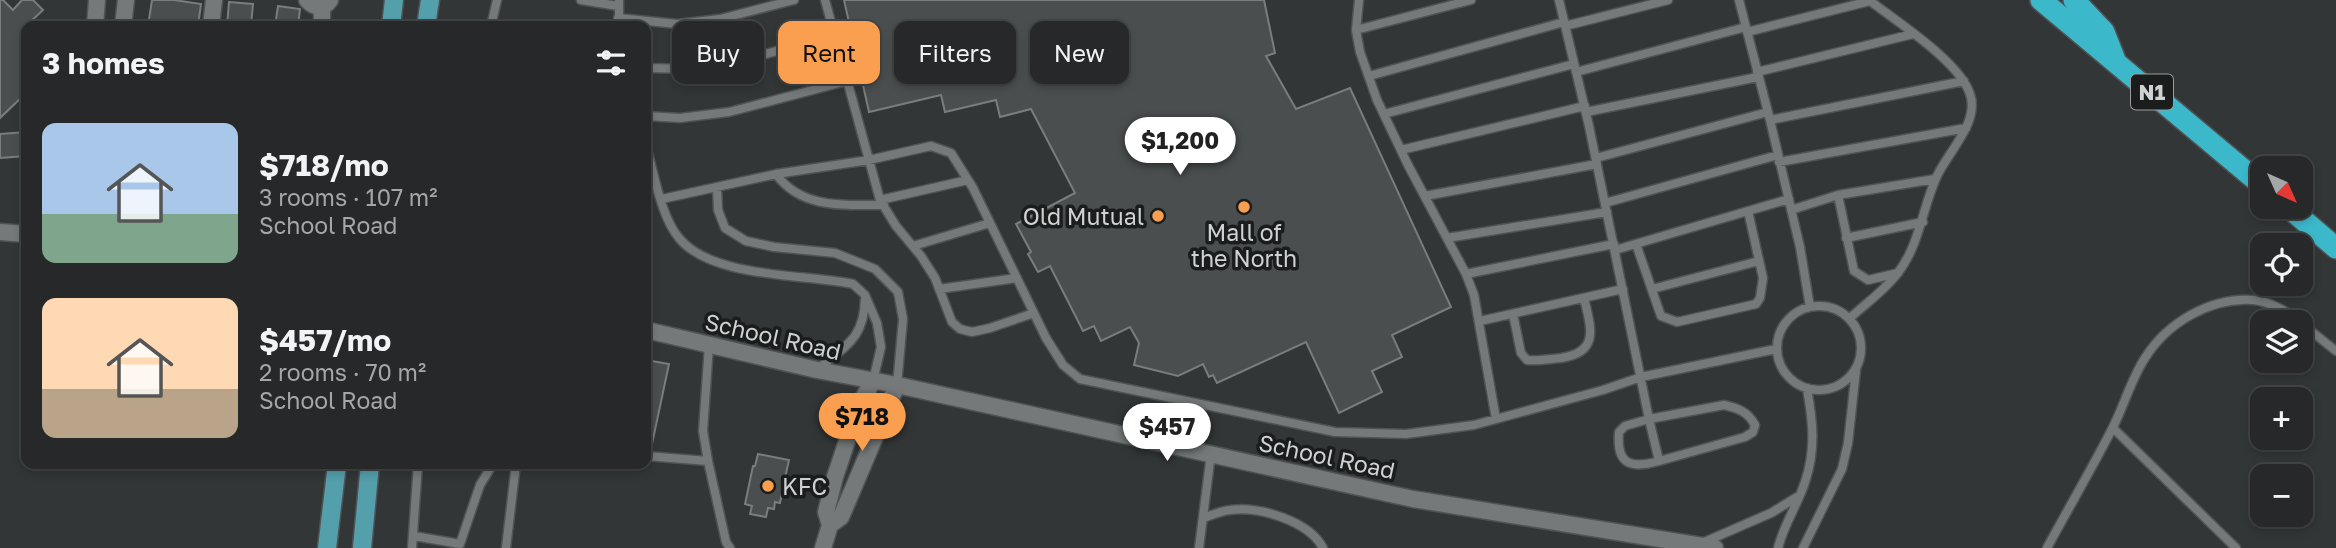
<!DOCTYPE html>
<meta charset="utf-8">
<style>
body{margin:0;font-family:"Golos Text",sans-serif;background:#323435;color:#f1f3f6;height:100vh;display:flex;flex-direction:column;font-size:26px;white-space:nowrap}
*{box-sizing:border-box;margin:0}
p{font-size:23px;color:#a4a6a8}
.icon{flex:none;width:38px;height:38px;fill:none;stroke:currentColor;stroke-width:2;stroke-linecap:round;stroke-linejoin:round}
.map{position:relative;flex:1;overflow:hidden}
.sheet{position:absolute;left:21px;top:21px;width:630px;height:448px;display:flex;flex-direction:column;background:#262829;border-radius:14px;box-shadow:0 4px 10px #0003,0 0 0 2px #424446}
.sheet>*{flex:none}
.banner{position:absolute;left:672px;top:21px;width:665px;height:63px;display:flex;gap:14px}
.needle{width:46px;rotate:135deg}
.fabs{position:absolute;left:2250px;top:156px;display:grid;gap:14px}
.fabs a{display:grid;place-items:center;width:63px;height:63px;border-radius:14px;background:#262829;box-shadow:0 4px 10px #0003,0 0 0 2px #424446;font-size:35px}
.price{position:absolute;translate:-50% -60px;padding:0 16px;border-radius:24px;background:#fff;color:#222;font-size:23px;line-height:46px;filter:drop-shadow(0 2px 4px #0008)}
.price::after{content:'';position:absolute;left:50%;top:42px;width:21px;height:16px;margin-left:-10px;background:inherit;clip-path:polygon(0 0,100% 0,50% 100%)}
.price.selected{background:#fa9f4f;color:#111}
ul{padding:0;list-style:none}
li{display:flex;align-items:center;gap:21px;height:175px;padding:0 21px}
li span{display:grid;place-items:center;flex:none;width:196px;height:140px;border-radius:14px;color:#555}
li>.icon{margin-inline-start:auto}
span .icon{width:84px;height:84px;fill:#fffc;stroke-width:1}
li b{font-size:30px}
h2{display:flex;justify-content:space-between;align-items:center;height:84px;padding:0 21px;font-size:30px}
.pill{padding:0 24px;border-radius:14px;background:#262829;box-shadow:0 4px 10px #0003,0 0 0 2px #424446;font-size:24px;line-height:63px}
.pill.selected{background:#fa9f4f;color:#111}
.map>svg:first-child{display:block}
</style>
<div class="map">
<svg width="2336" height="548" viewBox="0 0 2336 548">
<rect width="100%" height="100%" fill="#323637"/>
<path fill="#4a4e4e" stroke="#797d7d" stroke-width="2" d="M 0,0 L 3,0 L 13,10 L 22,0 L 33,0 L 43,10 L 26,26 L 26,93 L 0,118 Z
M 152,0 L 174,0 L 201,4 L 198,26 L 148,26 Z
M 844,0 L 1264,0 L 1275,53 L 1266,56 L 1296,109 L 1350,88 L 1451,307 L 1392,335 L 1402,357 L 1372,371 L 1382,392 L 1339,413 L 1306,342 L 1217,383 L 1213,375 L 1209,377 L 1203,364 L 1178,376 L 1134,365 L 1139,343 L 1130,327 L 1101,341 L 1094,326 L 1083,331 L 1050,266 L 1038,272 L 1028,254 L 1031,252 L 1016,224 L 1075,193 L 1031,109 L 1000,117 L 996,100 L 945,112 L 941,95 L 869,112 Z
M 229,2 L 253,4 L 251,26 L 227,26 Z
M 278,6 L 300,9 L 298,26 L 275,26 Z
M 26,132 L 26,156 L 0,158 L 0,134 Z
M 646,360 L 669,364 L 652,444 L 646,443 Z
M 758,454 L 789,460 L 785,478 L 790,479 L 787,493 L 782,493 L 780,503 L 775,502 L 774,509 L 768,508 L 766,517 L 750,514 L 752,506 L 745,504 L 753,466 L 755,466 Z"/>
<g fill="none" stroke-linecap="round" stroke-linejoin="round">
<g stroke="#505354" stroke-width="11">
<path id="service" d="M 581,0 L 618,6
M 619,0 L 619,26
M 825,0 L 880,200 L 896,226 L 921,256 L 935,278 L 952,322 L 960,329 L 972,332 L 990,328 L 1034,313
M 1359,0 L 1356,30 L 1360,52 L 1377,100 L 1408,165 L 1466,274 L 1474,295 L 1496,419
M 1559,0 L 1589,126 L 1649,419 L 1625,426 L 1619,432 C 1616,465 1631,469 1659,461
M 1739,0 L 1770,120 L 1800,247 L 1810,307
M 618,18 L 677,24 L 720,19 L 794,0
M 491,26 L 497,0
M 1565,26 L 1668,0
M 1356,30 L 1471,0
M 1747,32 L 1870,1
M 646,68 L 694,69 L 740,61 L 835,35
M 1576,72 L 1746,27
M 1757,72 L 1913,34
M 1369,76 L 1564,22
M 1586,112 L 1758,77
M 1384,114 L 1574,64
M 646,116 L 680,118 L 729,112 L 847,81
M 1770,120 L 1964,81
M 646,146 C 654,173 661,217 679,238 C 711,278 804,274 853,284 L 865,295 L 877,323 L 881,347 L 873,381
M 1401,150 L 1585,106
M 1596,158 L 1768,112
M 1779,162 L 1966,128
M 776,174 C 801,209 844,205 884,205
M 717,187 L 718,210 L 725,228 L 746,241 L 774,247 L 835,253 L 875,269 L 898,292 L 903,319 L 897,385
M 1838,195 L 1854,271 L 1868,280 L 1898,273
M 1425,196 L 1597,164
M 662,199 L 776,174 L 869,160 L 931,146 L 951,153 L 973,188 L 1046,338 L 1063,365 L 1080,379 L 1335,432 L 1406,434 L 1474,425 L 1603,390 L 1641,377 L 1776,349
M 880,200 L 968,180
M 1605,203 L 1778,155
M 1791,210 L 1838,195 L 1935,179
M 1447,238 L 1607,212
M 1846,238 L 1923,222
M 1636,244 L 1661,316 L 1677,322 L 1756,304 L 1760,298 L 1763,278 L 1748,211
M 913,246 L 990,223
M 1615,250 L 1789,199
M 1466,274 L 1614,244
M 939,289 L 1017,278
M 1652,289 L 1759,261
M1777 348a42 42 0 1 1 84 0a42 42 0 1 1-84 0Z
M 1513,314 L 1521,353 L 1527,360 C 1538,361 1549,359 1561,358 C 1600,352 1591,328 1584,298
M 1850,318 C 1865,304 1884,291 1897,274 C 1920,245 1922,208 1937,176 C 1948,152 1980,122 1970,94 C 1959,61 1897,22 1869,0
M 1480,321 L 1623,289
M 2301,323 L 2336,351
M 709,345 L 703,431 L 708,461 L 726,542 L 730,548
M 819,368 C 847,345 864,338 865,299
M 1724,405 C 1738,408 1748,412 1755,425 L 1753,432 L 1745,437 L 1659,461 L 1649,419 Z
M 2113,428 L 2236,548
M 646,456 L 708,461
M 1203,518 C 1212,515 1221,511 1230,510 C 1259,506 1309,521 1323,548
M 414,536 L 460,544 L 480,485 L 493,464
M 1702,543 L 1771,513 L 1797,497
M 412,548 L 418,464
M 506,548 L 516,464
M 1199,548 L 1211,454
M 1778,548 C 1784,524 1798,504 1805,482 C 1816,450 1813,421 1807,389
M 1803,548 L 1842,469 L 1848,443 L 1856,370
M 2047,548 C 2068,509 2091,470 2111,431 C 2124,407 2130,381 2145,358 C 2167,323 2210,297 2253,300 C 2270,301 2287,312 2301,322"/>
</g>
<g stroke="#505354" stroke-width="19">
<path id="minor" d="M 307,0 C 314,8 324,9 330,0
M 322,7 L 322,26
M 95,26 L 97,0
M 123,26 L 126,0
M 211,26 L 214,0
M 0,232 L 26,234
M 646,330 L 817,370 L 897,385 L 1413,499 L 1715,548
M 830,525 L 841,517 L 897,385
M 823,548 L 830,525 L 826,512 L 835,477 L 859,405 L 873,381"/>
</g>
<g stroke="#505354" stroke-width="21">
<path id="primary" d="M 391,26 L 394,0
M 426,26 L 430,0
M 327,548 L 337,464
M 362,548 L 370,464"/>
</g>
<g stroke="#505354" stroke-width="24">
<path id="motorway" d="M 2041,0 L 2263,186
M 2074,0 L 2104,32 L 2115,60
M 2287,206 L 2336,248"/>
</g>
<use href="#service" stroke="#75797a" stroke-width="8"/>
<use href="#minor" stroke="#75797a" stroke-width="16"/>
<use href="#primary" stroke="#539fab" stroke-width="18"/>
<use href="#motorway" stroke="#3cb8cb" stroke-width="21"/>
</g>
<g fill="#fa9f4f" stroke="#1b1d1d" stroke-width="2.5">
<circle cx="1244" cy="207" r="7"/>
<circle cx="1158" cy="216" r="7"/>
<circle cx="768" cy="486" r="7"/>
</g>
<g text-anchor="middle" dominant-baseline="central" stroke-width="7" stroke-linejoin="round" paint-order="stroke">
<rect fill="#1b1d1d" stroke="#999c9c" stroke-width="2" x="2131" y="74.5" width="42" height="35" rx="5"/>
<g font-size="21" font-weight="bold" fill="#cfd2d2">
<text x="2152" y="92">N1</text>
</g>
<g font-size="23" fill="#cfd2d2" stroke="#1b1d1d" text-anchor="end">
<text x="1144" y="216">Old Mutual</text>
<text x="1244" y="232" text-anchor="middle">Mall of<tspan x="1244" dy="26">the North</tspan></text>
<text x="782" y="486" text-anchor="start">KFC</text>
</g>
<g font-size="23" fill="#cfd2d2" stroke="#1b1d1d">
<text transform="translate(773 336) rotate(13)">School Road</text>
<text transform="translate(1327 456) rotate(12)">School Road</text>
</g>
</g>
</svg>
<div class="fabs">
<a><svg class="needle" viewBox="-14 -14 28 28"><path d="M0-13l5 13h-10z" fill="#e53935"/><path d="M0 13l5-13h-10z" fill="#a4a6a8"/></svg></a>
<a><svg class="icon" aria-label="locate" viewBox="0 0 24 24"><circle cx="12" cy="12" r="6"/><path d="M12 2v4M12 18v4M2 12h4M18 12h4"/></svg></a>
<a><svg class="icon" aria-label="layers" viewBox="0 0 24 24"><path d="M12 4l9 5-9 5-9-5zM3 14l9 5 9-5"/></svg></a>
<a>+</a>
<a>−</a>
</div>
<b class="price" style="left:1180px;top:177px">$1,200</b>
<b class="price selected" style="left:862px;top:453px">$718</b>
<b class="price" style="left:1167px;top:463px">$457</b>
<div class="banner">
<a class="pill">Buy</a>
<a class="pill selected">Rent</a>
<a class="pill">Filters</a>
<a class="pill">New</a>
</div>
<section class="sheet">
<h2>3 homes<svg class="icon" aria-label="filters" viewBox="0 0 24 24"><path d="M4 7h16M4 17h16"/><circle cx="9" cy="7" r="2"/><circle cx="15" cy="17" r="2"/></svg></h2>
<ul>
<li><span style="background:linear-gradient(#a9c7e8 65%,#7fa58c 0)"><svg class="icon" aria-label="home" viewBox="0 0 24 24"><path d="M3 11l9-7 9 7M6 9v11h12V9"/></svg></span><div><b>$718/mo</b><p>3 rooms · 107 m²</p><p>School Road</p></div></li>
<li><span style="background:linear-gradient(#ffd9b3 65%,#b9a48a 0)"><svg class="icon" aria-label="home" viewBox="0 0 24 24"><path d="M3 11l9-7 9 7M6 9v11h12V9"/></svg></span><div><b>$457/mo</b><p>2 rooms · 70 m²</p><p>School Road</p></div></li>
</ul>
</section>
</div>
